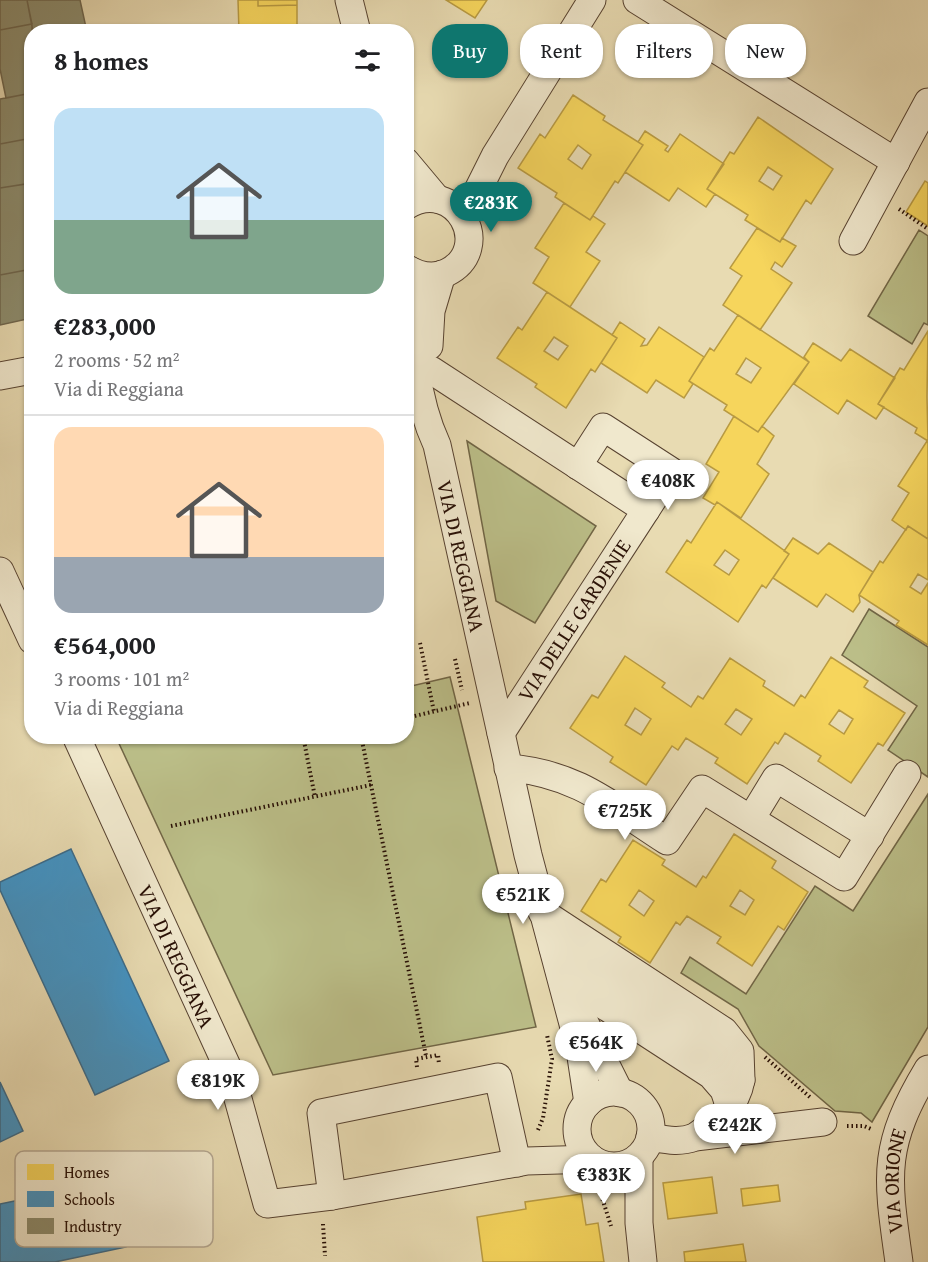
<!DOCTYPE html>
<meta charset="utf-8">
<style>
body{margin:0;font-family:"Gentium Book Plus",serif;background:#f6f6f6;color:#202124;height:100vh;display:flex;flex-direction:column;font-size:22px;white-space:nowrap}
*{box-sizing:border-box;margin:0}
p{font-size:20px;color:#757577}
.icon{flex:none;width:33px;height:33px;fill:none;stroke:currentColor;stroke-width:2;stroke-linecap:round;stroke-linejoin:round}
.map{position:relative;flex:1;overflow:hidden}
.sheet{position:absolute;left:24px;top:24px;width:390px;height:720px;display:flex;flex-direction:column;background:#fff;border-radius:24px;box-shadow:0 2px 4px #0004}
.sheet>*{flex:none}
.guide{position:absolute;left:432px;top:24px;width:405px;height:54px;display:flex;gap:12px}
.price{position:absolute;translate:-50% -51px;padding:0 14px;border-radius:21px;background:#fff;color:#222;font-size:20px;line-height:39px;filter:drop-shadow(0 2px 3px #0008)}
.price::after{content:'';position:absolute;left:50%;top:36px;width:18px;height:14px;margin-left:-9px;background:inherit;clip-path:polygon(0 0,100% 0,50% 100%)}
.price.on{background:#0f766e;color:#fff}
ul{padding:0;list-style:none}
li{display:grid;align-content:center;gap:12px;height:318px;padding:0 30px}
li+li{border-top:2px solid #e0e0e0}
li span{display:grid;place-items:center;height:186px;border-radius:18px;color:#555}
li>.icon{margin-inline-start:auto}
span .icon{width:108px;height:108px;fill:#fffc;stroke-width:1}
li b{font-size:26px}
h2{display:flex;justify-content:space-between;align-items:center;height:72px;padding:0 30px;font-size:26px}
.pill{padding:0 21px;border-radius:24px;background:#fff;box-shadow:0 2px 4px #0004;font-size:21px;line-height:54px}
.pill.on{background:#0f766e;color:#fff}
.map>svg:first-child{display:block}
</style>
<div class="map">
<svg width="928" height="1262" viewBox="0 0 928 1262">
<rect width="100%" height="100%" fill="#e8dbb2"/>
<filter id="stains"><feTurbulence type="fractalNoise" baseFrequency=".00333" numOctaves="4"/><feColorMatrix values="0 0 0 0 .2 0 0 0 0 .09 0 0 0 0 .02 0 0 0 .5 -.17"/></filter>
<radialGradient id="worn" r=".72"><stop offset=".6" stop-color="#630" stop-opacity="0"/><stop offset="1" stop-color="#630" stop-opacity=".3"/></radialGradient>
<path fill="#bbbe88" stroke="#716646" stroke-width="1.5" d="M 919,230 L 928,236 L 928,325 L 924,323 L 912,344 L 868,316 Z
M 467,441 L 596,526 L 535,623 L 496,601 Z
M 869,609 L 928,647 L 928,777 L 888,750 L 917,706 L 842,655 Z
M 450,677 L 536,1027 L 273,1075 L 116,737 L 406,736 L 407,687 Z
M 928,794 L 928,1027 L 872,1122 L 861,1113 L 835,1111 L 759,1046 L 738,1009 L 681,973 L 690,957 L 746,994 L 815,886 L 853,911 Z"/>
<path fill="#f6d55c" stroke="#b89a42" stroke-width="1.5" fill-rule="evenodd" d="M 238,0 L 258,0 L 258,6 L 297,5 L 297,32 L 239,32 Z
M 258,0 L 297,0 L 297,5 L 258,6 Z
M 446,0 L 487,0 L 475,18 Z
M 573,95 L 605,116 L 603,120 L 643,145 L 618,183 L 615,181 L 590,220 L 555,197 L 557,193 L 518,168 L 540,134 L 545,138 ZM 578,145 L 591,155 L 582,169 L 568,159 Z
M 758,117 L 833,169 L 811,204 L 806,200 L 780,242 L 745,220 L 748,215 L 707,189 L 730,152 L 734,154 ZM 768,167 L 782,176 L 773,190 L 759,181 Z
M 645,131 L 668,146 L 665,150 L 668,152 L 680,134 L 724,164 L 707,189 L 715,194 L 706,207 L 678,188 L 669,201 L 625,172 L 643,145 L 638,142 Z
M 925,181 L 928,183 L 928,226 L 906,212 Z
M 564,203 L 590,220 L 593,216 L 605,224 L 586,252 L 600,261 L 570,307 L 533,283 L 549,257 L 535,248 Z
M 757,228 L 780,242 L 782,238 L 796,246 L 782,267 L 775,262 L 771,269 L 792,283 L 760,330 L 723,305 L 742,276 L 730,268 Z
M 547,292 L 617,338 L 595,372 L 591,369 L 566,408 L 535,387 L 537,384 L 497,358 L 518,327 L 522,330 ZM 554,337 L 568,346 L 558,360 L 544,351 Z
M 738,315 L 809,362 L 758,432 L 724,410 L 727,405 L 689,381 L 710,348 L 714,351 ZM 746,358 L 761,368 L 751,383 L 736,374 Z
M 620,322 L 645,339 L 641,346 L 647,345 L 659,327 L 704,357 L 689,381 L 693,384 L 684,398 L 656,380 L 647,393 L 601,363 L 617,338 L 612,335 Z
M 928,331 L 927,397 L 928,441 L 915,433 L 917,428 L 878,404 L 900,368 L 904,370 Z
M 813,343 L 841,361 L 850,349 L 895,378 L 878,404 L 884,407 L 876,419 L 847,400 L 838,414 L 794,384 L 809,362 L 804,357 Z
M 734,416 L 758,432 L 762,426 L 774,436 L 757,464 L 769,474 L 741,518 L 717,502 L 715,505 L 703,498 L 719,472 L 706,464 Z
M 927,441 L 928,441 L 928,539 L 908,526 L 906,530 L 892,520 L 909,493 L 898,486 Z
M 717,502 L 789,554 L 766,588 L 762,585 L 738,622 L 666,572 L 687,540 L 691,543 ZM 725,550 L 739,560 L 729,575 L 714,565 Z
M 908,526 L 928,539 L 928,580 L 918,574 L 910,587 L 921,594 L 928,583 L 928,645 L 896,625 L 899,621 L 859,595 L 880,561 L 883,563 Z
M 793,538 L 818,554 L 829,543 L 873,572 L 859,595 L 860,602 L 853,612 L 826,594 L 817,607 L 773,578 L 789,554 L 784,551 Z
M 625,656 L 665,683 L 662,687 L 691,707 L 698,696 L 703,699 L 730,658 L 765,681 L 763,686 L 794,706 L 801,695 L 805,698 L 831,657 L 868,681 L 864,687 L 905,713 L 883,746 L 878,743 L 851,783 L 818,761 L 821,756 L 785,733 L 778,744 L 775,742 L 747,784 L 715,763 L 718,758 L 686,738 L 678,750 L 672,746 L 646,785 L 610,762 L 613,757 L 570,728 L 592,695 L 598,698 ZM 635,708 L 651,719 L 641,735 L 625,725 ZM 736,709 L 752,719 L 741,735 L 725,724 ZM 839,710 L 853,719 L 844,734 L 829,724 Z
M 734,834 L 776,861 L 772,868 L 808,892 L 784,930 L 778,926 L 752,966 L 717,943 L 721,937 L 687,916 L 680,925 L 676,922 L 650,963 L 618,942 L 621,937 L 581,911 L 601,879 L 606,882 L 633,840 L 665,860 L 662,865 L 696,887 L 703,876 L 706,878 ZM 639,890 L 654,901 L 644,916 L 629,905 ZM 740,890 L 754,900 L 745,915 L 730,906 Z
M 712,1177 L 717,1213 L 668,1219 L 663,1183 Z
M 778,1185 L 780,1201 L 743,1206 L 741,1189 Z
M 581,1194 L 586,1225 L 598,1223 L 604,1262 L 483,1262 L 477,1217 L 526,1209 L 525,1202 Z
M 743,1244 L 746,1262 L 685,1262 L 684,1252 Z"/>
<path fill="#4393c3" stroke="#3b6b8a" stroke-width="1.5" d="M 71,849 L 169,1061 L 95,1095 L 0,890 L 0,882 Z
M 0,1082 L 23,1131 L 0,1142 Z
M 112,1181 L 126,1247 L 55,1262 L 0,1262 L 0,1204 Z"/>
<path fill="#8c8c6e" stroke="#6e664e" stroke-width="1.5" d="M 0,0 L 27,0 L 32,24 L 0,30 Z
M 27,0 L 80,0 L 87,32 L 33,32 Z
M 32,24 L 32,93 L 6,98 L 0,69 L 0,30 Z
M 32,93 L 32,138 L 0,144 L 0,99 Z
M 32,138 L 32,183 L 0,188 L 0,144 Z
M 32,183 L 32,269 L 0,275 L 0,188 Z
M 32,269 L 32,318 L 0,325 L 0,275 Z"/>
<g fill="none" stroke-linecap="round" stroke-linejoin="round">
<g stroke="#574230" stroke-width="29">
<g id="minor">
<path d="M 349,0 L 357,32"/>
<path d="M 637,0 L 896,162"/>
<path d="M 406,162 L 437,199"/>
<path d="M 406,206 C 456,175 496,249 446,273 C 432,279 419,276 406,268"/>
<path d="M 464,218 L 495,156 L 592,0"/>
<path d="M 853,241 L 928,102"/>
<path id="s1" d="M 411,271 C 413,331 411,389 437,445 L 528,855 L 580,1050 L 588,1103"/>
<path d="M 429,346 L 431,311 L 442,274"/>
<path d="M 431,370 L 646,510 L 501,733"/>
<path d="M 0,376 L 32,370"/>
<path d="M 578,466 L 603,427 L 671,471 L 646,510"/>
<path d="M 0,571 L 32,640"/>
<path id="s2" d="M 76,736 L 232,1077 L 267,1204 L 332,1196 L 527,1161 L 592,1159"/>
<path d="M 508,768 C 576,773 611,805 667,841 L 702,789 L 844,877 L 907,774"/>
<path d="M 751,819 L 776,778 L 870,836"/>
<path d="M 542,912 L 724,1031 L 740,1051 L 741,1080"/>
<path d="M 553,948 L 718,1054 L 741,1080 C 736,1108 717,1121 695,1137"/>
<path d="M 563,982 L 608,1008 L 711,1075 L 724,1090 L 730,1108"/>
<path d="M 583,1019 L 620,1093"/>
<circle cx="614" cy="1129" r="37"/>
<path d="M 650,1137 C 667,1140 679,1143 695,1137 L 823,1122"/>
<path d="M 639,1157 L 639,1223 L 643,1262"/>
<path d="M 332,1196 L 321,1113 L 498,1077 L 517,1163"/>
<path id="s3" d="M 899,1262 C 887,1176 881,1147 928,1069"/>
</g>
</g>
<path stroke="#270f05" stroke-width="4" stroke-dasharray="1.5 3" stroke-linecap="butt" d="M 899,209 L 928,229
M 420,643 L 434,712
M 455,659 L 462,690
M 406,718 L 470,703
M 303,736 L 315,797
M 361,736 L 426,1056
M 304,741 L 324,736
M 171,826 L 371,785
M 765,1057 L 811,1098
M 417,1067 L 416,1059 L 438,1055 L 439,1064
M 847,1126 L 864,1126 L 871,1129
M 538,1130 L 543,1118 L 552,1059 L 547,1035
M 597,1182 L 611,1226
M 323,1224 L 325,1256"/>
<use href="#minor" stroke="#f0e8cd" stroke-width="27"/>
</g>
<g text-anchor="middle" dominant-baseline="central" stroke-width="6" stroke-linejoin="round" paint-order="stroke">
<g font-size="21" fill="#270f05" stroke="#f0e8cd">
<text stroke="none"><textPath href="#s1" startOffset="291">VIA DI REGGIANA</textPath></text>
<text transform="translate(574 620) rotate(-57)">VIA DELLE GARDENIE</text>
<text stroke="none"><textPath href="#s2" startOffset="242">VIA DI REGGIANA</textPath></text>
<text stroke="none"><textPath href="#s3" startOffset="82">VIA ORIONE</textPath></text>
</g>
</g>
<rect x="15" y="1151" width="198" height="96" rx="9" fill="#f0e8cd" stroke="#b4a791" stroke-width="1.5"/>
<rect x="27" y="1164" width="27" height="16" fill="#f6d55c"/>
<rect x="27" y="1191" width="27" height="16" fill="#4393c3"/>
<rect x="27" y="1218" width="27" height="16" fill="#8c8c6e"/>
<g font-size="16" fill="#270f05">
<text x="64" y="1178">Homes</text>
<text x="64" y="1205">Schools</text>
<text x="64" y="1232">Industry</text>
</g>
<rect width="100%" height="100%" filter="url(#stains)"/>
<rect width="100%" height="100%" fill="url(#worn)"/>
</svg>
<b class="price on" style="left:491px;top:233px">€283K</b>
<b class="price" style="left:668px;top:511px">€408K</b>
<b class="price" style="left:625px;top:841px">€725K</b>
<b class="price" style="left:523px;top:925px">€521K</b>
<b class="price" style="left:596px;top:1073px">€564K</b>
<b class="price" style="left:218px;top:1111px">€819K</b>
<b class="price" style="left:735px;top:1155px">€242K</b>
<b class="price" style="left:604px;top:1205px">€383K</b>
<div class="guide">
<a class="pill on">Buy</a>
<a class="pill">Rent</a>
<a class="pill">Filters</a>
<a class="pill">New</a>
</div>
<section class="sheet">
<h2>8 homes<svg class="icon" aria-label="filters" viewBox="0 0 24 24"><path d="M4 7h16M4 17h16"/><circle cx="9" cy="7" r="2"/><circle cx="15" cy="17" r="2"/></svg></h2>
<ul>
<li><span style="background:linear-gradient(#bfe0f5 60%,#7fa58c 0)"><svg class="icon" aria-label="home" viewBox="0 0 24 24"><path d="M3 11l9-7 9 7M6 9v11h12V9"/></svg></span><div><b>€283,000</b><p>2 rooms · 52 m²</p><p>Via di Reggiana</p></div></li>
<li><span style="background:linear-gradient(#ffd9b3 70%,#9aa5b1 0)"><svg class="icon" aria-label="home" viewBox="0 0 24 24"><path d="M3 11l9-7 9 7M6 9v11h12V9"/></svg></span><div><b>€564,000</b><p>3 rooms · 101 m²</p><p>Via di Reggiana</p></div></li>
</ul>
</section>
</div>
